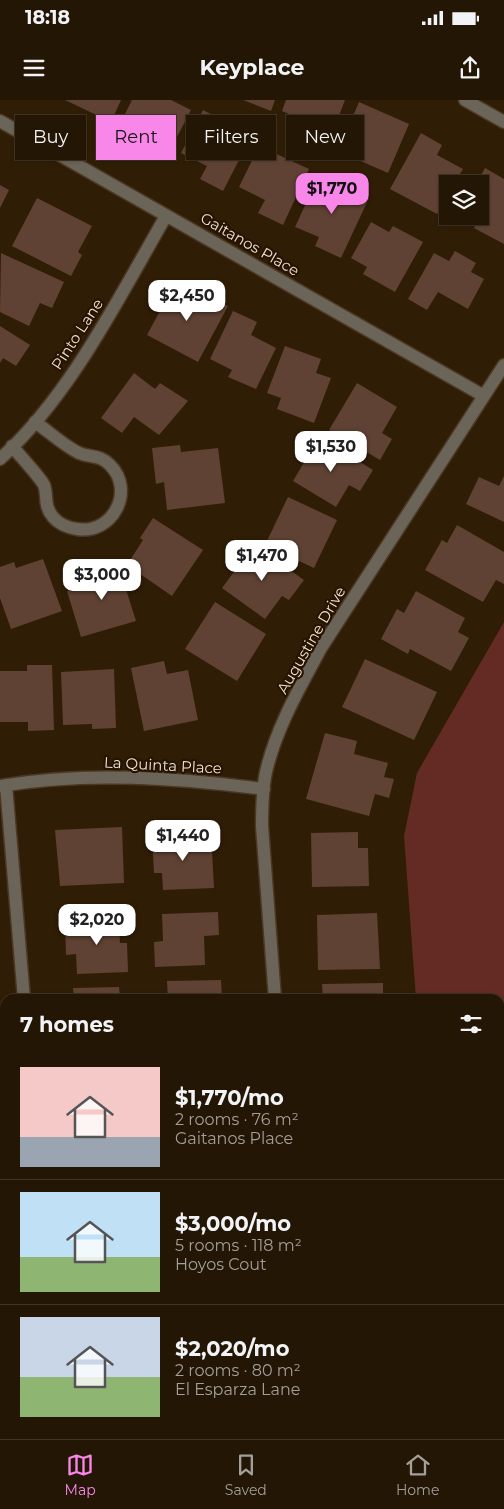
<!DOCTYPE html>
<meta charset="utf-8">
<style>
body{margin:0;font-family:Montserrat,sans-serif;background:#302313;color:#f1f3f6;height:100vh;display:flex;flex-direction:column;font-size:19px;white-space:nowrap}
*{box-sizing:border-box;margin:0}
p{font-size:16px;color:#a39f9a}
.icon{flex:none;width:28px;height:28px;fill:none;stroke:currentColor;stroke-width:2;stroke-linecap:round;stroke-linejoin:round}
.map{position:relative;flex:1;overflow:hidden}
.drawer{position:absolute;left:0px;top:894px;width:505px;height:446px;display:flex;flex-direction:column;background:#241604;border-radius:15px 15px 0 0;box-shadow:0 1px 4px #0004,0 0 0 1px #413526}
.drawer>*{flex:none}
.banner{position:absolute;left:15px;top:15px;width:475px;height:45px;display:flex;gap:10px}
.fabs{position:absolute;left:439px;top:75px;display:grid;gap:10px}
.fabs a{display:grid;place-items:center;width:50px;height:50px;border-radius:0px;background:#241604;box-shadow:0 1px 4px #0004,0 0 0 1px #413526;font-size:25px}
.price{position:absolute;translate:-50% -42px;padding:0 11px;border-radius:10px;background:#fff;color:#222;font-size:16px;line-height:32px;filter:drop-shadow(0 1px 2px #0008)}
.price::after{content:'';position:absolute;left:50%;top:30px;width:15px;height:11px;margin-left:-8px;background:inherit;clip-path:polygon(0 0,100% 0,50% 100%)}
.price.selected{background:#f987e9;color:#111}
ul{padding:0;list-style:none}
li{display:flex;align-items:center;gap:15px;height:125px;padding:0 20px}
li+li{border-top:1px solid #413526}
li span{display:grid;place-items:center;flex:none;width:140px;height:100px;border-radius:0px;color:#555}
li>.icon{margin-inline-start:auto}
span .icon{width:60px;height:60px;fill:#fffc;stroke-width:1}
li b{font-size:21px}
h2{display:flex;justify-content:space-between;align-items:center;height:60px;padding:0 20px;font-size:21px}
.pill{padding:0 18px;border-radius:0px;background:#241604;box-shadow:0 1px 4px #0004,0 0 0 1px #413526;font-size:18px;line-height:45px}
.pill.selected{background:#f987e9;color:#111}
.status{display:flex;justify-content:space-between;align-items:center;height:35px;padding:0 25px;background:#241604;direction:ltr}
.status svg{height:14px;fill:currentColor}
header{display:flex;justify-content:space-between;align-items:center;height:65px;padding:0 20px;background:#241604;font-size:22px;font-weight:700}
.menu{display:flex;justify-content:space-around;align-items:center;height:70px;border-top:1px solid #413526;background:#241604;font-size:14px;color:#a39f9a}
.menu a{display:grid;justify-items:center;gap:2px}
.menu .selected{color:#f987e9}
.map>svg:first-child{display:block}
</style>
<div class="status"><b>18:18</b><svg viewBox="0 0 49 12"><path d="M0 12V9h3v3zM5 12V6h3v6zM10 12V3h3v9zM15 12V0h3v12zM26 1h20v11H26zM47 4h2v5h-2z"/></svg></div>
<header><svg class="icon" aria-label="menu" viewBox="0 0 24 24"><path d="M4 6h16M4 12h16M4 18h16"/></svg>Keyplace<svg class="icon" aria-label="share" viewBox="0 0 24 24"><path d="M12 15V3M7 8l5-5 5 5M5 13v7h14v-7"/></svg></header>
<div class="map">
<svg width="504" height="1339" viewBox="0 0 504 1339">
<rect width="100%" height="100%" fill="#301d06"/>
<path fill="#632b24" d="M 504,522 L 504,1339 L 449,1339 L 449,1335 L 500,1335 L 500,899 L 416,899 L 404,736 L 417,673 Z"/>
<path fill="#5f4233" d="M 65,0 L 121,0 L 111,22 Z
M 132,0 L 171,0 L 191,10 L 166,58 L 141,46 L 148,33 L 122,20 Z
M 243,0 L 275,0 L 271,11 Z
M 286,0 L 345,0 L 330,39 L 293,25 L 296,17 L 282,11 Z
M 359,2 L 409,24 L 388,73 L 349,56 L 352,49 L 341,44 Z
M 203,10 L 252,35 L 223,91 L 200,79 L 207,66 L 181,53 Z
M 421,33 L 442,45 L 437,55 L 463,69 L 454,84 L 448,84 L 448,96 L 437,114 L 390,89 Z
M 259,46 L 309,69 L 283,125 L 258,113 L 265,100 L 239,87 Z
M 485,68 L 504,79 L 504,144 L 474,128 L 477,122 L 467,116 L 480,116 L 480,84 L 476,84 Z
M 319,75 L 369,98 L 341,158 L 315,146 L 319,137 L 295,127 Z
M 0,85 L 9,90 L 0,108 Z
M 37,98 L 92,126 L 78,152 L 82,155 L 71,176 L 12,146 Z
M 371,122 L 389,132 L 393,126 L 423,142 L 395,192 L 363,174 L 367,167 L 351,158 Z
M 455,151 L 476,163 L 471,172 L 484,179 L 468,209 L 438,192 L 427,210 L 408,199 L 434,153 L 449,161 Z
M 1,153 L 64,182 L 52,208 L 40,203 L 29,226 L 0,212 Z
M 175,183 L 202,198 L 204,193 L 228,206 L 198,262 L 147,235 Z
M 233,211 L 257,222 L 251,235 L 276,248 L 256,289 L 228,277 L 232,270 L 210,259 Z
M 0,226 L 30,245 L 16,266 L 3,258 L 0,263 Z
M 285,246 L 321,259 L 316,273 L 331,278 L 314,323 L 277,309 L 281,298 L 267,293 Z
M 134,273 L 155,289 L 160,283 L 188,301 L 159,335 L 134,317 L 122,333 L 101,318 Z
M 357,283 L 397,307 L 382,333 L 392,339 L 380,360 L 329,330 Z
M 319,337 L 373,370 L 360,391 L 349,385 L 336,407 L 293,381 Z
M 180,345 L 181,352 L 218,348 L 225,403 L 167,410 L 164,382 L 156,384 L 152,348 Z
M 504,376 L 504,422 L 466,404 L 479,377 L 499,386 Z
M 288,397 L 337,420 L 314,468 L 265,445 Z
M 153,418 L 203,450 L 172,496 L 127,465 L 143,440 L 140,438 Z
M 457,425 L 504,452 L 504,484 L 496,480 L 483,502 L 425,470 L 442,440 L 447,443 Z
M 254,445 L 304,480 L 289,500 L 282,496 L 265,519 L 222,488 Z
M 43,459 L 62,511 L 11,529 L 0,498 L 0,467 L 14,462 L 16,468 Z
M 117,461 L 136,521 L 81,537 L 67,491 L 95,482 L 90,468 Z
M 416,491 L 465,518 L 458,532 L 469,538 L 451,571 L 410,549 L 408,554 L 381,539 L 397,509 L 404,513 Z
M 215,502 L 266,534 L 237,581 L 185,549 Z
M 365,559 L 437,592 L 414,640 L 342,607 Z
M 164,561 L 167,574 L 188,570 L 198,620 L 144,631 L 131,568 Z
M 27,565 L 52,565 L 54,630 L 28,631 L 28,622 L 0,622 L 0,571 L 27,571 Z
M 114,569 L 116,628 L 92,629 L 92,624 L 63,625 L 61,572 Z
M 325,633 L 357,641 L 354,654 L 388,663 L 384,677 L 394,679 L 389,698 L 375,694 L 369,716 L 306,699 Z
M 122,727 L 124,783 L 60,786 L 55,730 Z
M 358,732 L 358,748 L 368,748 L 369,786 L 312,787 L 311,733 Z
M 199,734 L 200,752 L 212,751 L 214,788 L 163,790 L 162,773 L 154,773 L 152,736 Z
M 218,812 L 219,835 L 204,836 L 205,865 L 155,867 L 154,842 L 163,841 L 162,814 Z
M 377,813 L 380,869 L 318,870 L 317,815 Z
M 119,818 L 120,843 L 127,843 L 128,872 L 77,874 L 76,854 L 66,855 L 65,820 Z
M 221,880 L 222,899 L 168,899 L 167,881 Z
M 383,883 L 383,899 L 323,899 L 322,884 Z
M 119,887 L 120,896 L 132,896 L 133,899 L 74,899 L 73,888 Z
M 0,1265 L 2,1265 L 3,1291 L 0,1291 Z
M 352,1335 L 376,1335 L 376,1339 L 352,1339 Z"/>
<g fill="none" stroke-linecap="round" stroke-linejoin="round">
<g stroke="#4b3823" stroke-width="15">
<path id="minor" d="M 465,0 L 504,22
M 0,21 L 484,296
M 12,346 C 20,356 39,376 44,385 C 48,395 43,405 53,417 C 59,424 69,428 77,429 C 112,435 136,391 110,365 C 99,354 91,358 79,353 C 66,347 48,331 35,322
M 0,359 C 71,295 119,197 166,116
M 6,685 L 24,899
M 0,686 C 87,671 177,678 264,689
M 275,899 L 262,726 C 262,708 262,690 266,672 C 276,628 300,587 321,548 L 504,265
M 60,1335 L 60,1339
M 307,1335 L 307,1339
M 124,1339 L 177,1335"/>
</g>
<use href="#minor" stroke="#6a6558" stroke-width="12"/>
</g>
<g text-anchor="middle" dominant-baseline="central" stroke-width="4.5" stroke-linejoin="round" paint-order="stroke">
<g font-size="15" fill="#eee0d3" stroke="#261400">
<text transform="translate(250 144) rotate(30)">Gaitanos Place</text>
<text transform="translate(77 234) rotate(-57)">Pinto Lane</text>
<text transform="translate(311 540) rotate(-60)">Augustine Drive</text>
<text transform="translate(163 665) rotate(3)">La Quinta Place</text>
</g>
</g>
</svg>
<div class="fabs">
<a><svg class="icon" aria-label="layers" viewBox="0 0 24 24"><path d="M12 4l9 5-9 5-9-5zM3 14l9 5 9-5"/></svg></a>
</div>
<b class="price selected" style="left:332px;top:115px">$1,770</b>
<b class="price" style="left:187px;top:222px">$2,450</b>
<b class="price" style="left:331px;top:373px">$1,530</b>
<b class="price" style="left:262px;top:482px">$1,470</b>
<b class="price" style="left:102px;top:501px">$3,000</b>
<b class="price" style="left:183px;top:762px">$1,440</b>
<b class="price" style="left:97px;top:846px">$2,020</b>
<div class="banner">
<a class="pill">Buy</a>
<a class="pill selected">Rent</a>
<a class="pill">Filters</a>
<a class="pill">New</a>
</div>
<section class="drawer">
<h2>7 homes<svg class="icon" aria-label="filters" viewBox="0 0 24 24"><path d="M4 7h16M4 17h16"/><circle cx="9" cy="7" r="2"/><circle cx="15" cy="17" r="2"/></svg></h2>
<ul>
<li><span style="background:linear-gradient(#f6c9c9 70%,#9aa5b1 0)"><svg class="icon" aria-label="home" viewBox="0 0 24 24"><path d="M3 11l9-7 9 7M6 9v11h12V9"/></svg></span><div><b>$1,770/mo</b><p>2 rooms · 76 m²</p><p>Gaitanos Place</p></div></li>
<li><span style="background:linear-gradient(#bfe0f5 65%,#8fb573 0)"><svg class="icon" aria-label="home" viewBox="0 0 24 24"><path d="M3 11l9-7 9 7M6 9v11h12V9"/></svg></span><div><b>$3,000/mo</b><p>5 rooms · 118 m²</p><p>Hoyos Cout</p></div></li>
<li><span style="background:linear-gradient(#c9d6e8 60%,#8fb573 0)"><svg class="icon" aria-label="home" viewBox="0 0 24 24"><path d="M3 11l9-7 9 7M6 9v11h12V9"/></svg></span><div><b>$2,020/mo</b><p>2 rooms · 80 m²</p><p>El Esparza Lane</p></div></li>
</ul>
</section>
</div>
<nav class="menu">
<a class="selected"><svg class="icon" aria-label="map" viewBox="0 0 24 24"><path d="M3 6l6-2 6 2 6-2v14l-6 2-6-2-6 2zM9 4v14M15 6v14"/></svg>Map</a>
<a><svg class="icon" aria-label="saved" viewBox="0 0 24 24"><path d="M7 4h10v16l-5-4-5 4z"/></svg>Saved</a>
<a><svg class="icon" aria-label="home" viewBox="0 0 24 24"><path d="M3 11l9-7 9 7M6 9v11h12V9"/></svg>Home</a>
</nav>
